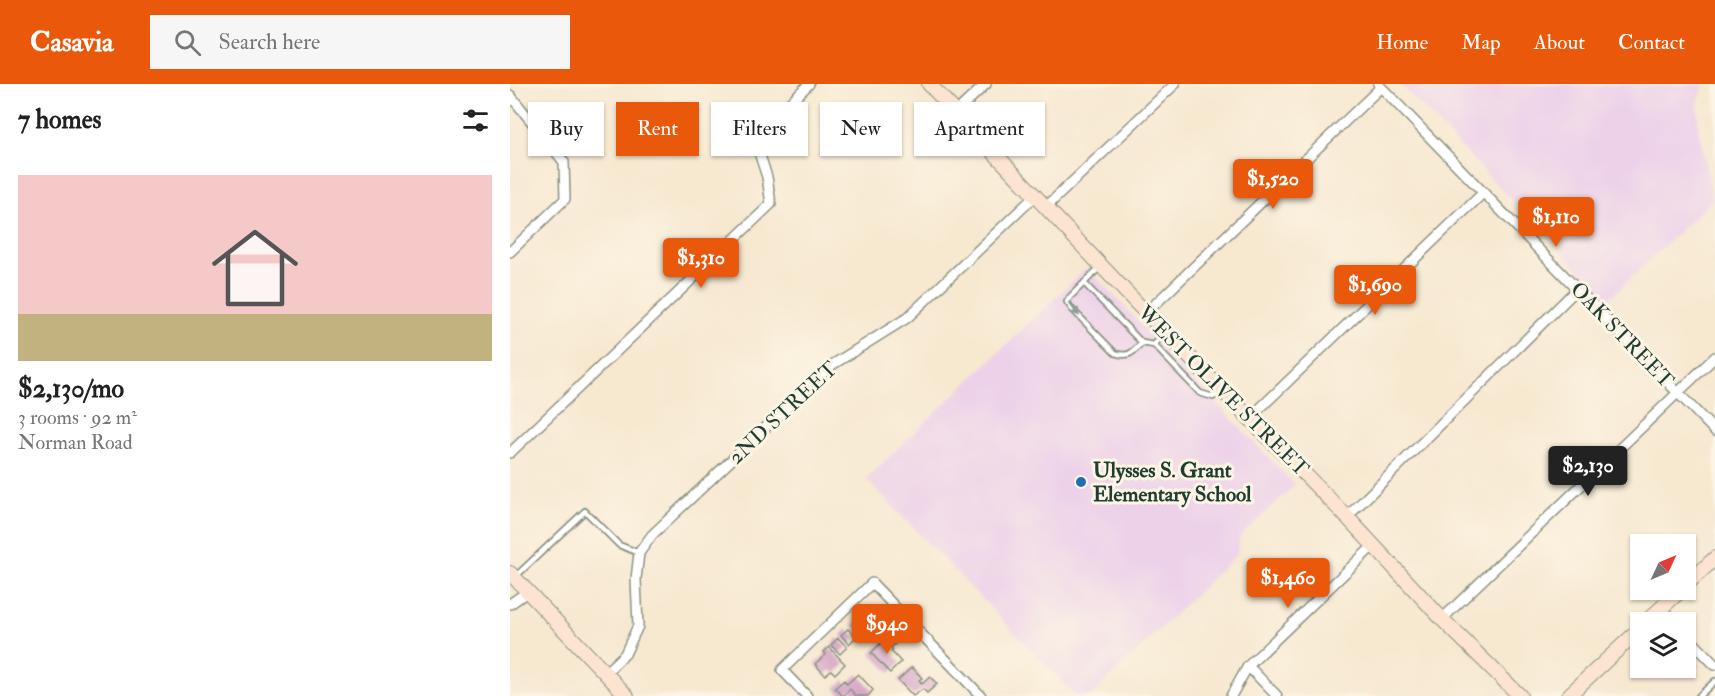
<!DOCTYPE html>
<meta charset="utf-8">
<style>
body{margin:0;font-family:"IM FELL Double Pica",serif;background:#f6f6f6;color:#222;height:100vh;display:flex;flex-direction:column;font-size:22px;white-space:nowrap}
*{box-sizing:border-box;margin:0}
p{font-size:20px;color:#767676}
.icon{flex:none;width:33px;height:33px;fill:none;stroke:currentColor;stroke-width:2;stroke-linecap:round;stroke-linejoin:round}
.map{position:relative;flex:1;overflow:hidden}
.sheet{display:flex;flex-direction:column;background:#fff;width:510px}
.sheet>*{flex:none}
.banner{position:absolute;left:18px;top:18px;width:570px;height:54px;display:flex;gap:12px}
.needle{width:39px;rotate:46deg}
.tools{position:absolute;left:1120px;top:450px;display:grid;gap:12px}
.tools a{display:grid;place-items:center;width:66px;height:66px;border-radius:0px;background:#fff;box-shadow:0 2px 4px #0004;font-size:30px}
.price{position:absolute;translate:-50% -51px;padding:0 14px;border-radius:6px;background:#ea580c;color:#fff;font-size:20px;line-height:39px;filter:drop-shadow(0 2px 3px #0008)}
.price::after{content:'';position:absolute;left:50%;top:36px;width:18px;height:14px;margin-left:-9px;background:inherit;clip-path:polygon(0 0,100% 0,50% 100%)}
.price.active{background:#222;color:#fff}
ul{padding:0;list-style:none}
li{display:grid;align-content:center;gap:12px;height:318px;padding:0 18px}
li+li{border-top:2px solid #e0e0e0}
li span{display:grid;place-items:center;height:186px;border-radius:0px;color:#555}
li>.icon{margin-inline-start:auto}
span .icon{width:108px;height:108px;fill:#fffc;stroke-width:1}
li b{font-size:26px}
h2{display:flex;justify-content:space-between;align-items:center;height:72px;padding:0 18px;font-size:26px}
.tag{padding:0 21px;border-radius:0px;background:#fff;box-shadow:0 2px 4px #0004;font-size:21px;line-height:54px}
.tag.active{background:#ea580c;color:#fff}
header{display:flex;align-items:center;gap:36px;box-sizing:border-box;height:84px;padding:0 30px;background:#ea580c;color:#fff}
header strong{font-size:28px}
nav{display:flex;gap:33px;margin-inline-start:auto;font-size:21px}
.search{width:420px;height:54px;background:#f6f6f6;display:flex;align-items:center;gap:15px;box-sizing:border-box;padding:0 21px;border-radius:0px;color:#767676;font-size:22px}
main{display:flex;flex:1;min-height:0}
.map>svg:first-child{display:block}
</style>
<header>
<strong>Casavia</strong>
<div class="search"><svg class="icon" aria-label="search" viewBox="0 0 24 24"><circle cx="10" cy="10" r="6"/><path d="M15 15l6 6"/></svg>Search here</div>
<nav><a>Home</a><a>Map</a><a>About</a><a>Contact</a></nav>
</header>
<main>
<section class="sheet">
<h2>7 homes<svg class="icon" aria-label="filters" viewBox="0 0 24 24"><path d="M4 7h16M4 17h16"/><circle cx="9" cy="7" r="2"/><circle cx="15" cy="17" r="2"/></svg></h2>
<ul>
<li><span style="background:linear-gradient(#f6c9c9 75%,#c2b280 0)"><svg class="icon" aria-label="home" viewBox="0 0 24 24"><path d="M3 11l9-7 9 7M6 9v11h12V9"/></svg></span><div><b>$2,130/mo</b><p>3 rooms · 92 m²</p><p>Norman Road</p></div></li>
</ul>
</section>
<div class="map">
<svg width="1205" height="612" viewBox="0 0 1205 612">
<rect width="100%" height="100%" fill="#fcf5e5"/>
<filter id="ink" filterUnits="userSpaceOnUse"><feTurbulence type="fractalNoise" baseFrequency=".0167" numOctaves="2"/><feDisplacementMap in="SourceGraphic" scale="12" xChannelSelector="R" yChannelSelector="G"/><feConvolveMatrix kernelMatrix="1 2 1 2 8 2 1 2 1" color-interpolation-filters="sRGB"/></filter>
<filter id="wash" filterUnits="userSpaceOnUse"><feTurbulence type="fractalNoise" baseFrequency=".008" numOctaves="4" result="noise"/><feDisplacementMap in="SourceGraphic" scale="24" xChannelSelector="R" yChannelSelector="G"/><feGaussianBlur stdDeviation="1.35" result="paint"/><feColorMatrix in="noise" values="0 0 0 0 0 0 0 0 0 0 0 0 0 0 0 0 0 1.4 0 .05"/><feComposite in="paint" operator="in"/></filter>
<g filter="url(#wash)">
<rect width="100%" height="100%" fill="#f7e8d0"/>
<path fill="#edd1e9" d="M 890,0 L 1194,0 L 1188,18 L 1188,43 L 1203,115 L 1098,216 Z
M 577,184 L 785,401 L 730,452 L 727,470 L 581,612 L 566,612 L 356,395 Z"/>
<g id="blocks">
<path fill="#d4a4c5" d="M 356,529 L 366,539 L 364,541 L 370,547 L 359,557 L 343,541 Z
M 338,545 L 346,553 L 339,560 L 331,551 Z
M 379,551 L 386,559 L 381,564 L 383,566 L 381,567 L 391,578 L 380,589 L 361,569 Z
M 328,554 L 337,563 L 330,570 L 321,561 Z
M 319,563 L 335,580 L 325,590 L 321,586 L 315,591 L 305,580 L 316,570 L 314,568 Z
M 402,583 L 412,594 L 409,596 L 412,600 L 420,593 L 427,600 L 417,609 L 413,605 L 403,612 L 388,596 Z
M 348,590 L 363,606 L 358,612 L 346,612 L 340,605 L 333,612 L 325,604 L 334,596 L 337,600 Z"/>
</g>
</g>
<g filter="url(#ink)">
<use href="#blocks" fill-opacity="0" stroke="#8b9282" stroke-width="1.5"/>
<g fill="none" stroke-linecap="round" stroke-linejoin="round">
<g stroke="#8b9282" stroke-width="8">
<path id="lane" d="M 591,182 L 560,213 L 557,218 L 562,225 L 605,269 C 619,274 623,268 632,259 L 644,261 L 653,251
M 574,199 L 632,259
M 644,261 L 690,309 L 703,313 L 712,308
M 6,492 L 75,427 L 109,461 L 129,469
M 1189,612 L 1205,597"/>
</g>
<g stroke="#8b9282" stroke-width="12">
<path id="street" d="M 868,0 L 1205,347
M 0,11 L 54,78 L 55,115 L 0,168
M 446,28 L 476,0
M 535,124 L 665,0
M 636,229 L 871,3
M 739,335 L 973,109
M 0,369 L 261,120 L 257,93 L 246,59 L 258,40 L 299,0
M 837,433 L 1067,205
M 0,520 L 17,508
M 1151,525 L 1164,538
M 932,535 L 1205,273
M 1176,551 L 1205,581
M 738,582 L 767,612
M 95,589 L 115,570 L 128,542 L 126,495 L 129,469 L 142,451 L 322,281 L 397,234 L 525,112
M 297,612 L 272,586 L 362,499 L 471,612
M 721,612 L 738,582 L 864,461"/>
</g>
<g stroke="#8b9282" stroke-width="16">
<path id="secondary" d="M 419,0 L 636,229 L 837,433 L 932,535 L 1010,612
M 0,489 L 117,612
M 1176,501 L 1205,474
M 1136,538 L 1171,506
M 1058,612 L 1131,544"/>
</g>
<use href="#lane" stroke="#fff" stroke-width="4.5"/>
<use href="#street" stroke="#fff" stroke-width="9"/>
<use href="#secondary" stroke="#fde4d1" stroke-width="14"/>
</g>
<defs><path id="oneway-solid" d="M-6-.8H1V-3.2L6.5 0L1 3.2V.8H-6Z" transform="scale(1.5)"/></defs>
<use fill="#8f9e9a" href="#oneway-solid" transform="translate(564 225) rotate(53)"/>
</g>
<circle fill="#1f6fb2" stroke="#fcf5e5" stroke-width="2" cx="571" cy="398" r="6"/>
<g text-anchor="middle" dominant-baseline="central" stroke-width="6" stroke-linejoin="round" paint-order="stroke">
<g font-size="21" fill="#1f3d34" stroke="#fcf5e5">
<text transform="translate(1112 251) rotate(46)">OAK STREET</text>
<text transform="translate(713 307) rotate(45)">WEST OLIVE STREET</text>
<text transform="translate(273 329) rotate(-43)">2ND STREET</text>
</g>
<g font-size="21" font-weight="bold" fill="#1f3d34" stroke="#fcf5e5" text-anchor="start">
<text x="583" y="386">Ulysses S. Grant<tspan x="583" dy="24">Elementary School</tspan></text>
</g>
</g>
</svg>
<div class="tools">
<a><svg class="needle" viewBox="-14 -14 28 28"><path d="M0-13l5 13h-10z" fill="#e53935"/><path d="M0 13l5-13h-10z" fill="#767676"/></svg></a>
<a><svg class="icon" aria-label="layers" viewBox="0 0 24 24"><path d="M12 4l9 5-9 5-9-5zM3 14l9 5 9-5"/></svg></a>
</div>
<b class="price" style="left:763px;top:126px">$1,520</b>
<b class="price" style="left:1046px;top:164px">$1,110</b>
<b class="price" style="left:191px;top:205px">$1,310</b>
<b class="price" style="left:865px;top:232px">$1,690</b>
<b class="price active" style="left:1078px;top:413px">$2,130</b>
<b class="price" style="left:778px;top:525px">$1,460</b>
<b class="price" style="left:377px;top:571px">$940</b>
<div class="banner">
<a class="tag">Buy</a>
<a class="tag active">Rent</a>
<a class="tag">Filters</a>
<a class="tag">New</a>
<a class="tag">Apartment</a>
</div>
</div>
</main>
